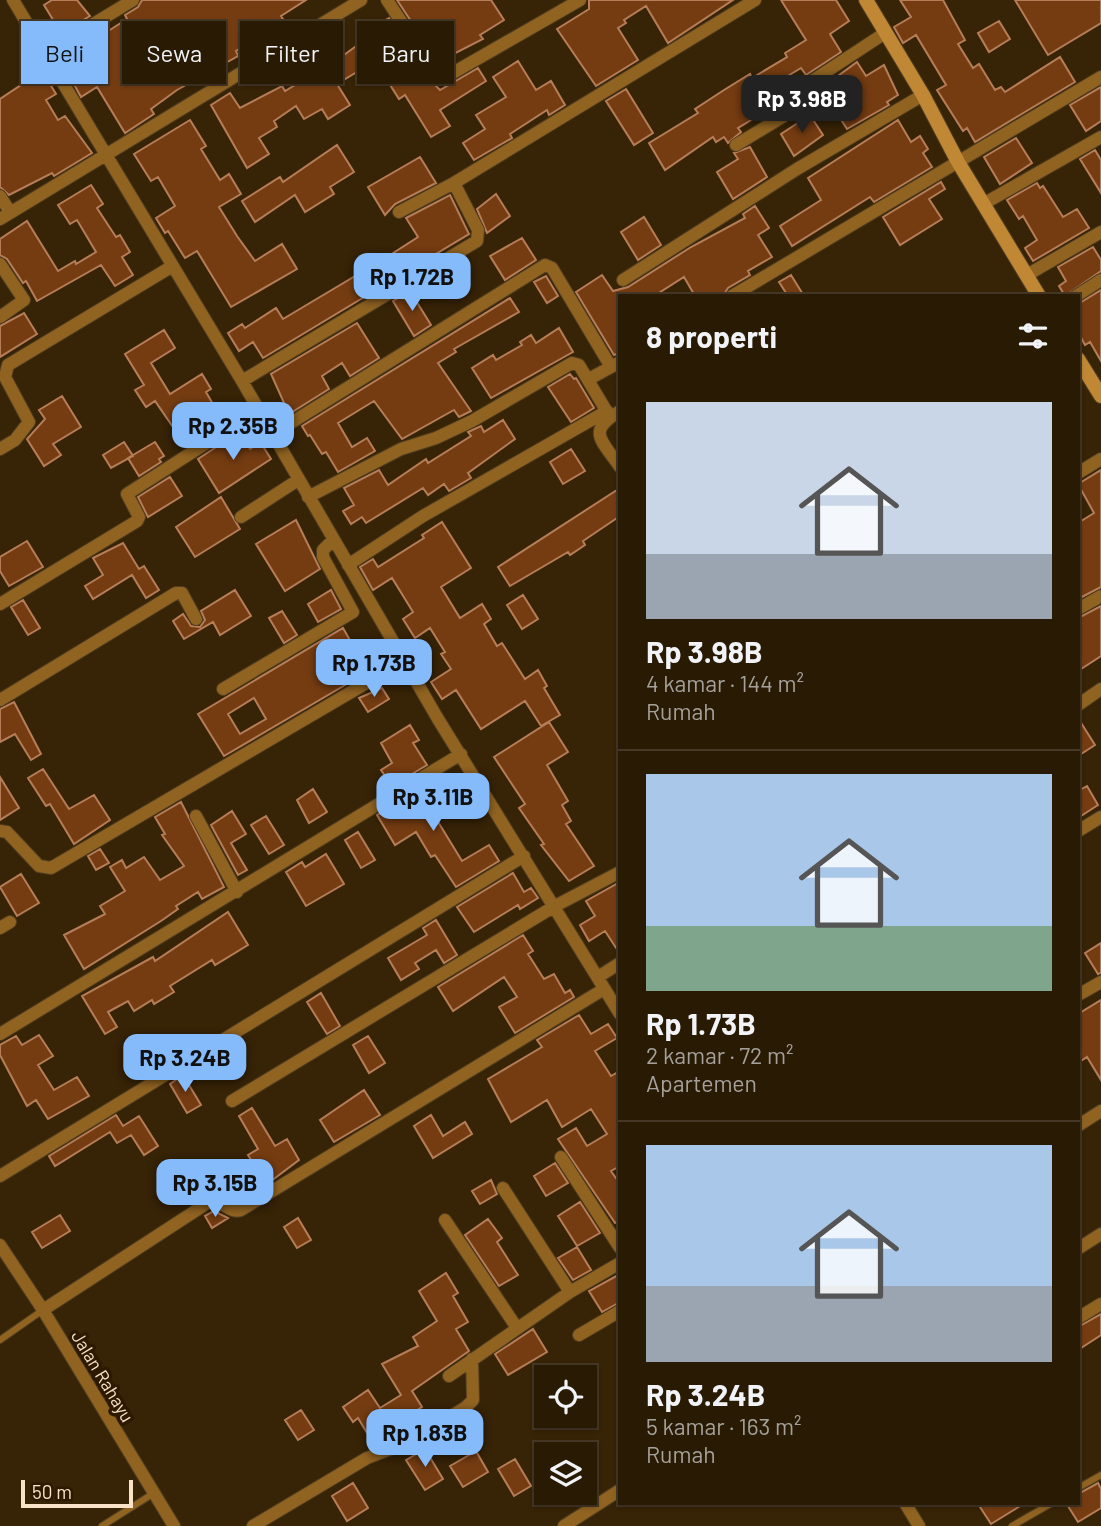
<!DOCTYPE html>
<html lang="id">
<meta charset="utf-8">
<style>
body{margin:0;font-family:Barlow,sans-serif;background:#31230e;color:#f1f3f6;height:100vh;display:flex;flex-direction:column;font-size:26px;white-space:nowrap}
*{box-sizing:border-box;margin:0}
p{font-size:23px;color:#a5a19a}
.icon{flex:none;width:38px;height:38px;fill:none;stroke:currentColor;stroke-width:2;stroke-linecap:round;stroke-linejoin:round}
.map{position:relative;flex:1;overflow:hidden}
.drawer{position:absolute;left:618px;top:294px;width:462px;height:1211px;display:flex;flex-direction:column;background:#291a04;border-radius:0px;box-shadow:0 2px 5px #0004,0 0 0 2px #453826}
.drawer>*{flex:none}
.top-card{position:absolute;left:21px;top:21px;width:492px;height:63px;display:flex;gap:14px}
.controls{position:absolute;left:534px;top:1365px;display:grid;gap:14px}
.controls a{display:grid;place-items:center;width:63px;height:63px;border-radius:0px;background:#291a04;box-shadow:0 2px 5px #0004,0 0 0 2px #453826;font-size:35px}
.scale{position:absolute;left:21px;bottom:18px;width:112px;box-sizing:border-box;padding-left:7px;border:4px solid #f9e3c8;border-top:0;font-size:19px;line-height:24px;white-space:nowrap;color:#f9e3c8;-webkit-text-stroke:5px #2d1900;paint-order:stroke}
.price{position:absolute;translate:-50% -60px;padding:0 16px;border-radius:14px;background:#85bbfb;color:#111;font-size:23px;line-height:46px;filter:drop-shadow(0 2px 4px #0008)}
.price::after{content:'';position:absolute;left:50%;top:42px;width:21px;height:16px;margin-left:-10px;background:inherit;clip-path:polygon(0 0,100% 0,50% 100%)}
.price.active{background:#222;color:#fff}
ul{padding:0;list-style:none}
li{display:grid;align-content:center;gap:14px;height:371px;padding:0 28px}
li+li{border-top:2px solid #453826}
li span{display:grid;place-items:center;height:217px;border-radius:0px;color:#555}
li>.icon{margin-inline-start:auto}
span .icon{width:126px;height:126px;fill:#fffc;stroke-width:1}
li b{font-size:30px}
h2{display:flex;justify-content:space-between;align-items:center;height:84px;padding:0 28px;font-size:30px}
.tag{padding:0 24px;border-radius:0px;background:#291a04;box-shadow:0 2px 5px #0004,0 0 0 2px #453826;font-size:24px;line-height:63px}
.tag.active{background:#85bbfb;color:#111}
.map>svg:first-child{display:block}
</style>
<div class="map">
<svg width="1101" height="1526" viewBox="0 0 1101 1526">
<rect width="100%" height="100%" fill="#372306"/>
<path fill="#753c11" stroke="#b67d59" stroke-width="2" fill-rule="evenodd" d="M 52,0 L 77,0 L 90,16 L 56,36 L 50,27 L 55,23 L 44,5 Z
M 142,0 L 306,0 L 281,16 L 286,24 L 270,34 L 268,31 L 236,51 L 238,56 L 177,90 L 151,109 L 154,114 L 125,133 L 97,87 L 81,97 L 75,86 L 90,77 L 72,47 L 99,31 L 102,35 L 127,19 L 125,15 L 138,7 Z
M 397,0 L 491,0 L 504,20 L 480,35 L 483,39 L 438,62 Z
M 589,0 L 733,0 L 668,43 L 646,6 L 624,20 L 626,23 L 618,28 L 638,60 L 596,86 L 557,29 L 589,9 Z
M 781,0 L 836,0 L 849,21 L 830,34 L 841,52 L 806,75 L 801,68 L 781,80 L 787,90 L 768,102 L 771,108 L 738,128 L 741,132 L 728,143 L 724,137 L 716,142 L 713,137 L 665,170 L 649,143 L 698,113 L 695,109 L 724,90 L 750,74 L 752,78 L 787,57 L 785,53 L 806,40 Z
M 900,0 L 943,0 L 965,40 L 958,44 L 973,68 L 979,64 L 995,90 L 1001,87 L 1005,92 L 1060,57 L 1075,82 L 975,142 L 967,128 L 963,131 L 937,90 L 946,85 L 916,35 L 903,43 L 894,27 L 911,17 Z
M 1015,0 L 1101,0 L 1101,23 L 1048,55 Z
M 389,18 L 428,78 L 440,90 L 478,68 L 486,81 L 440,110 L 450,126 L 431,137 L 405,95 L 399,99 L 375,61 L 337,84 L 350,105 L 328,119 L 322,109 L 304,119 L 296,106 L 274,121 L 277,127 L 259,138 L 269,154 L 247,168 L 211,105 L 230,93 L 240,108 L 282,86 L 285,91 L 344,55 L 367,38 L 364,33 Z
M 999,21 L 1010,39 L 989,52 L 978,33 Z
M 518,61 L 536,90 L 551,81 L 565,105 L 549,115 L 547,110 L 510,134 L 512,138 L 474,160 L 463,143 L 485,129 L 476,115 L 506,97 L 493,77 Z
M 857,62 L 866,76 L 884,65 L 898,95 L 887,102 L 889,105 L 847,129 L 840,118 L 857,108 L 843,85 L 820,99 L 816,92 Z
M 42,71 L 56,94 L 46,100 L 58,120 L 65,116 L 92,153 L 54,176 L 52,173 L 9,195 L 0,187 L 0,99 Z
M 1101,87 L 1101,121 L 1086,131 L 1070,105 Z
M 626,89 L 653,133 L 634,145 L 606,101 Z
M 810,115 L 823,135 L 794,156 L 781,134 Z
M 190,120 L 206,146 L 201,149 L 220,180 L 229,174 L 241,194 L 219,207 L 237,236 L 255,261 L 282,244 L 297,269 L 231,307 L 197,251 L 185,258 L 168,231 L 165,233 L 156,218 L 175,206 L 158,177 L 151,181 L 134,154 Z
M 898,120 L 911,142 L 920,136 L 928,149 L 923,153 L 932,167 L 874,202 L 870,197 L 792,246 L 780,226 L 821,200 L 808,178 Z
M 1016,138 L 1032,163 L 1000,184 L 984,157 Z
M 337,145 L 354,172 L 330,187 L 334,194 L 305,212 L 295,195 L 255,222 L 242,201 L 280,177 L 283,182 Z
M 750,147 L 767,177 L 733,199 L 717,172 L 738,159 L 734,153 Z
M 1095,150 L 1101,160 L 1101,193 L 1080,159 Z
M 420,157 L 436,183 L 395,204 L 385,215 L 368,187 Z
M 941,182 L 945,189 L 929,199 L 942,219 L 900,245 L 883,217 Z
M 1037,183 L 1040,188 L 1043,186 L 1063,217 L 1077,209 L 1089,228 L 1033,261 L 1025,248 L 1037,240 L 1023,216 L 1019,219 L 1007,200 Z
M 91,185 L 103,204 L 97,208 L 116,237 L 120,235 L 130,252 L 122,257 L 133,275 L 115,286 L 101,265 L 37,301 L 26,281 L 23,283 L 7,259 L 0,255 L 0,239 L 27,221 L 58,271 L 75,261 L 76,264 L 96,252 L 77,220 L 70,224 L 58,205 Z
M 496,194 L 510,216 L 487,233 L 477,209 Z
M 450,195 L 469,234 L 263,358 L 253,342 L 239,351 L 228,333 L 242,324 L 245,328 L 276,308 L 283,319 L 387,257 L 418,237 L 406,218 Z
M 755,206 L 769,228 L 758,235 L 772,257 L 748,271 L 750,275 L 728,288 L 723,296 L 695,296 L 684,277 L 654,296 L 620,296 L 620,353 L 614,355 L 576,292 L 602,275 L 613,291 L 628,287 L 691,247 L 745,218 L 743,214 Z
M 644,217 L 661,245 L 638,260 L 621,232 Z
M 522,238 L 536,260 L 505,280 L 490,256 Z
M 1093,247 L 1101,260 L 1101,271 L 1065,296 L 1059,286 L 1066,281 L 1058,267 Z
M 791,275 L 804,296 L 788,296 L 779,282 Z
M 546,276 L 558,296 L 547,303 L 534,282 Z
M 1101,290 L 1101,361 L 1090,342 L 1085,345 L 1078,332 L 1078,304 Z
M 410,291 L 431,325 L 414,336 L 393,301 Z
M 510,298 L 519,312 L 454,349 L 456,352 L 438,363 L 471,411 L 459,417 L 454,410 L 402,439 L 374,401 L 338,423 L 352,447 L 367,438 L 375,451 L 338,472 L 326,452 L 322,454 L 310,435 L 308,436 L 302,426 Z
M 24,313 L 37,334 L 0,357 L 0,326 Z
M 357,323 L 379,358 L 350,376 L 342,363 L 322,376 L 329,389 L 289,414 L 271,374 Z
M 559,328 L 573,352 L 491,398 L 472,368 L 493,355 L 496,360 L 522,345 L 520,342 L 531,335 L 536,343 Z
M 164,330 L 175,348 L 151,363 L 170,394 L 202,374 L 211,389 L 206,392 L 214,406 L 190,421 L 192,424 L 177,433 L 155,401 L 146,407 L 135,390 L 144,385 L 125,354 Z
M 570,374 L 574,379 L 576,378 L 594,408 L 571,422 L 548,387 Z
M 62,396 L 81,427 L 53,444 L 61,455 L 44,466 L 27,439 L 45,419 L 39,410 Z
M 503,420 L 515,439 L 468,473 L 471,478 L 449,491 L 444,484 L 428,495 L 423,488 L 366,523 L 362,517 L 351,524 L 343,511 L 354,505 L 344,488 L 379,470 L 388,485 L 426,459 L 428,463 L 471,436 L 468,432 L 481,426 L 484,432 Z
M 239,432 L 250,449 L 261,443 L 271,459 L 219,493 L 198,459 Z
M 124,442 L 133,456 L 111,468 L 103,455 Z
M 155,442 L 164,456 L 159,459 L 161,462 L 139,476 L 128,458 Z
M 571,449 L 585,471 L 563,484 L 550,462 Z
M 1101,470 L 1101,587 L 1078,599 L 1078,523 L 1094,513 L 1078,484 Z
M 170,477 L 182,496 L 148,517 L 138,497 Z
M 620,488 L 620,516 L 583,541 L 585,545 L 570,555 L 568,552 L 510,586 L 498,567 Z
M 221,497 L 240,529 L 195,557 L 176,527 Z
M 296,520 L 320,569 L 285,591 L 256,544 Z
M 442,522 L 471,568 L 441,587 L 460,618 L 482,604 L 491,619 L 484,624 L 497,646 L 502,643 L 525,679 L 538,670 L 547,686 L 544,688 L 560,715 L 541,726 L 525,701 L 481,729 L 456,690 L 442,699 L 431,682 L 451,669 L 441,654 L 445,652 L 430,628 L 415,638 L 403,619 L 413,612 L 392,578 L 373,590 L 360,567 L 373,559 L 378,567 L 424,538 L 422,535 Z
M 27,541 L 43,567 L 9,586 L 0,571 L 0,557 Z
M 123,543 L 139,569 L 144,566 L 159,590 L 146,598 L 132,575 L 93,599 L 85,586 L 103,575 L 93,558 Z
M 235,590 L 251,616 L 220,635 L 213,622 L 184,639 L 173,621 L 183,614 L 191,626 L 200,627 L 205,620 L 201,611 Z
M 331,590 L 341,609 L 318,622 L 308,604 Z
M 523,595 L 538,619 L 522,629 L 507,605 Z
M 23,600 L 40,628 L 28,635 L 11,607 Z
M 1101,606 L 1101,656 L 1078,671 L 1078,618 Z
M 282,611 L 297,635 L 284,643 L 269,618 Z
M 343,628 L 351,642 L 345,645 L 364,674 L 224,756 L 198,714 ZM 254,698 L 266,719 L 240,734 L 228,714 Z
M 382,688 L 389,699 L 368,712 L 359,698 Z
M 14,702 L 41,754 L 31,760 L 15,734 L 0,742 L 0,709 Z
M 1078,718 L 1095,745 L 1078,756 Z
M 549,722 L 568,752 L 547,765 L 568,801 L 562,805 L 571,821 L 566,824 L 594,866 L 569,881 L 541,845 L 544,844 L 519,808 L 525,804 L 494,757 Z
M 410,725 L 419,740 L 413,743 L 427,765 L 392,786 L 381,770 L 392,763 L 381,743 Z
M 43,769 L 69,809 L 94,795 L 110,820 L 74,844 L 50,804 L 46,806 L 28,778 Z
M 0,777 L 19,808 L 0,820 Z
M 437,779 L 447,796 L 429,807 L 462,861 L 489,845 L 499,861 L 456,887 L 435,855 L 431,857 L 416,832 L 395,845 L 377,815 Z
M 1087,786 L 1098,805 L 1078,818 L 1078,791 Z
M 313,789 L 327,812 L 309,823 L 297,800 Z
M 181,802 L 224,887 L 202,899 L 198,892 L 176,906 L 178,909 L 161,921 L 84,969 L 64,935 L 105,914 L 100,906 L 125,891 L 110,867 L 122,860 L 126,868 L 144,857 L 160,880 L 184,866 L 162,835 L 165,834 L 155,817 Z
M 232,811 L 246,834 L 231,843 L 247,870 L 238,875 L 211,825 Z
M 266,816 L 284,845 L 269,854 L 251,825 Z
M 358,832 L 375,860 L 361,868 L 345,840 Z
M 100,849 L 109,863 L 96,870 L 88,856 Z
M 326,854 L 344,884 L 306,906 L 286,872 L 302,862 L 305,867 Z
M 513,873 L 524,892 L 531,888 L 538,898 L 520,909 L 518,905 L 474,932 L 457,907 Z
M 21,874 L 39,903 L 17,916 L 0,887 Z
M 620,882 L 620,954 L 605,931 L 589,941 L 580,925 L 595,916 L 586,901 Z
M 228,912 L 248,945 L 215,965 L 212,960 L 170,986 L 174,992 L 154,1004 L 152,1000 L 134,1011 L 128,1001 L 108,1012 L 117,1027 L 105,1034 L 82,996 L 153,957 L 155,961 Z
M 436,920 L 457,955 L 444,963 L 436,950 L 415,963 L 419,969 L 401,980 L 388,958 L 427,935 L 423,928 Z
M 523,935 L 533,951 L 528,954 L 544,979 L 554,974 L 565,993 L 570,990 L 574,997 L 515,1033 L 499,1007 L 517,997 L 504,977 L 453,1011 L 438,987 Z
M 1101,943 L 1101,973 L 1098,974 L 1085,953 Z
M 321,993 L 340,1026 L 327,1034 L 307,1002 Z
M 1101,1000 L 1101,1080 L 1087,1057 L 1078,1063 L 1078,1014 Z
M 579,1015 L 591,1034 L 608,1024 L 617,1038 L 595,1051 L 611,1076 L 620,1071 L 620,1166 L 611,1171 L 620,1184 L 620,1220 L 615,1223 L 558,1139 L 576,1128 L 587,1146 L 607,1134 L 591,1109 L 562,1127 L 547,1100 L 511,1122 L 488,1079 L 542,1047 L 537,1040 Z
M 39,1035 L 53,1056 L 38,1065 L 54,1090 L 77,1077 L 89,1096 L 48,1119 L 36,1100 L 27,1106 L 0,1055 L 0,1045 L 16,1036 L 22,1045 Z
M 368,1036 L 385,1063 L 369,1073 L 353,1045 Z
M 183,1075 L 201,1105 L 187,1113 L 170,1084 Z
M 364,1090 L 380,1115 L 334,1142 L 320,1120 Z
M 252,1108 L 275,1146 L 287,1139 L 299,1160 L 267,1184 L 248,1155 L 258,1149 L 239,1116 Z
M 116,1115 L 123,1126 L 139,1116 L 158,1146 L 144,1155 L 131,1135 L 117,1143 L 110,1132 L 55,1166 L 49,1156 Z
M 431,1115 L 443,1136 L 465,1122 L 472,1134 L 433,1158 L 414,1126 Z
M 555,1163 L 568,1183 L 546,1196 L 534,1176 Z
M 491,1180 L 497,1194 L 480,1204 L 472,1191 Z
M 580,1202 L 600,1233 L 577,1246 L 558,1216 Z
M 214,1211 L 228,1218 L 212,1228 L 205,1216 Z
M 60,1215 L 70,1231 L 42,1248 L 32,1232 Z
M 298,1218 L 311,1240 L 297,1248 L 284,1227 Z
M 488,1219 L 502,1238 L 497,1242 L 518,1275 L 499,1286 L 465,1235 Z
M 577,1247 L 591,1270 L 573,1280 L 558,1258 Z
M 446,1273 L 458,1293 L 453,1296 L 468,1322 L 456,1329 L 469,1351 L 412,1391 L 422,1407 L 389,1427 L 396,1438 L 375,1446 L 358,1418 L 353,1422 L 343,1407 L 368,1390 L 380,1408 L 401,1395 L 382,1364 L 418,1346 L 413,1337 L 437,1321 L 419,1291 Z
M 620,1274 L 620,1302 L 602,1312 L 589,1291 Z
M 1101,1314 L 1101,1335 L 1078,1350 L 1078,1327 Z
M 533,1329 L 547,1352 L 508,1375 L 495,1354 Z
M 301,1410 L 314,1430 L 298,1440 L 285,1420 Z
M 425,1449 L 443,1479 L 425,1490 L 406,1460 Z
M 476,1451 L 488,1472 L 463,1487 L 450,1466 Z
M 515,1459 L 531,1486 L 514,1496 L 498,1469 Z
M 353,1483 L 368,1508 L 347,1521 L 332,1496 Z
M 1098,1483 L 1101,1489 L 1101,1508 L 1078,1522 L 1066,1503 L 1078,1503 L 1078,1494 Z
M 986,1503 L 1025,1503 L 991,1524 L 980,1507 Z"/>
<g fill="none" stroke-linecap="round" stroke-linejoin="round">
<g stroke="#523e21" stroke-width="8">
<path id="lane" d="M 0,1340 L 43,1310
M 1078,1488 L 1101,1475
M 102,1526 L 154,1493
M 1012,1526 L 1052,1503"/>
</g>
<g stroke="#523e21" stroke-width="14">
<path id="street" d="M 13,0 L 242,381 L 438,719 L 620,1014
M 387,0 L 435,73 L 444,78 L 580,0
M 44,54 L 133,0
M 736,145 L 797,108 L 812,81 L 885,33
M 0,196 L 10,212
M 985,203 L 1101,137
M 399,212 L 454,183
M 0,219 L 361,0
M 0,264 L 24,300 L 0,317
M 1027,275 L 1101,232
M 623,280 L 797,169 L 923,95
M 732,296 L 1101,77
M 1076,296 L 1101,280
M 589,379 L 620,362
M 242,381 L 477,241 L 478,230 L 454,183 L 755,0
M 620,411 C 586,432 601,439 620,467
M 273,434 L 545,265 L 552,268 L 611,367
M 0,449 L 15,440 L 29,422 L 5,377 L 8,365 L 171,267
M 1078,473 L 1101,459
M 308,497 L 401,449 L 436,438 L 472,421 L 572,363 L 579,365 L 610,417
M 241,517 L 298,480
M 348,565 L 423,516 L 607,411
M 0,604 L 137,521 L 139,517 L 127,494 L 258,410
M 1078,609 L 1101,596
M 223,689 L 353,612 L 323,557 L 323,550 L 333,540
M 0,700 L 176,593 L 182,593 L 196,619
M 1078,705 L 1101,689
M 196,816 L 237,892
M 0,831 L 7,832 L 39,866 L 51,868 L 404,661
M 1078,831 L 1101,817
M 0,928 L 10,922
M 598,977 L 620,963
M 1078,995 L 1101,982
M 0,1034 L 461,754
M 232,1101 L 555,906 L 620,872
M 1079,1125 L 1101,1111
M 561,1157 L 620,1248
M 0,1176 L 524,856
M 503,1188 L 570,1292
M 445,1220 L 517,1328
M 0,1245 L 43,1310 L 174,1526
M 1079,1248 L 1101,1234
M 43,1310 L 209,1202 C 222,1199 229,1214 241,1210 L 604,989
M 1078,1318 L 1101,1304
M 579,1335 L 620,1311
M 449,1376 L 570,1292 L 620,1263
M 905,1503 L 919,1526
M 253,1526 L 367,1458 L 409,1442 L 466,1407 L 473,1400 L 472,1359
M 564,1526 L 620,1490"/>
</g>
<g stroke="#523e21" stroke-width="16">
<path id="secondary" d="M 866,0 L 923,95 L 958,162 L 1039,296
M 1078,359 L 1101,396"/>
</g>
<use href="#lane" stroke="#906321" stroke-width="6"/>
<use href="#street" stroke="#906321" stroke-width="12"/>
<use href="#secondary" stroke="#c08735" stroke-width="14"/>
</g>
<g text-anchor="middle" dominant-baseline="central" stroke-width="7" stroke-linejoin="round" paint-order="stroke">
<g font-size="18" fill="#f9e3c8" stroke="#2d1900">
<text transform="translate(103 1376) rotate(59)">Jalan Rahayu</text>
</g>
</g>
</svg>
<div class="controls">
<a><svg class="icon" aria-label="locate" viewBox="0 0 24 24"><circle cx="12" cy="12" r="6"/><path d="M12 2v4M12 18v4M2 12h4M18 12h4"/></svg></a>
<a><svg class="icon" aria-label="layers" viewBox="0 0 24 24"><path d="M12 4l9 5-9 5-9-5zM3 14l9 5 9-5"/></svg></a>
</div>
<div class="scale">50 m</div>
<b class="price active" style="left:802px;top:135px">Rp 3.98B</b>
<b class="price" style="left:412px;top:313px">Rp 1.72B</b>
<b class="price" style="left:233px;top:462px">Rp 2.35B</b>
<b class="price" style="left:374px;top:699px">Rp 1.73B</b>
<b class="price" style="left:433px;top:833px">Rp 3.11B</b>
<b class="price" style="left:185px;top:1094px">Rp 3.24B</b>
<b class="price" style="left:215px;top:1219px">Rp 3.15B</b>
<b class="price" style="left:425px;top:1469px">Rp 1.83B</b>
<div class="top-card">
<a class="tag active">Beli</a>
<a class="tag">Sewa</a>
<a class="tag">Filter</a>
<a class="tag">Baru</a>
</div>
<section class="drawer">
<h2>8 properti<svg class="icon" aria-label="filters" viewBox="0 0 24 24"><path d="M4 7h16M4 17h16"/><circle cx="9" cy="7" r="2"/><circle cx="15" cy="17" r="2"/></svg></h2>
<ul>
<li><span style="background:linear-gradient(#c9d6e8 70%,#9aa5b1 0)"><svg class="icon" aria-label="home" viewBox="0 0 24 24"><path d="M3 11l9-7 9 7M6 9v11h12V9"/></svg></span><div><b>Rp 3.98B</b><p>4 kamar · 144 m²</p><p>Rumah</p></div></li>
<li><span style="background:linear-gradient(#a9c7e8 70%,#7fa58c 0)"><svg class="icon" aria-label="home" viewBox="0 0 24 24"><path d="M3 11l9-7 9 7M6 9v11h12V9"/></svg></span><div><b>Rp 1.73B</b><p>2 kamar · 72 m²</p><p>Apartemen</p></div></li>
<li><span style="background:linear-gradient(#a9c7e8 65%,#9aa5b1 0)"><svg class="icon" aria-label="home" viewBox="0 0 24 24"><path d="M3 11l9-7 9 7M6 9v11h12V9"/></svg></span><div><b>Rp 3.24B</b><p>5 kamar · 163 m²</p><p>Rumah</p></div></li>
</ul>
</section>
</div>
